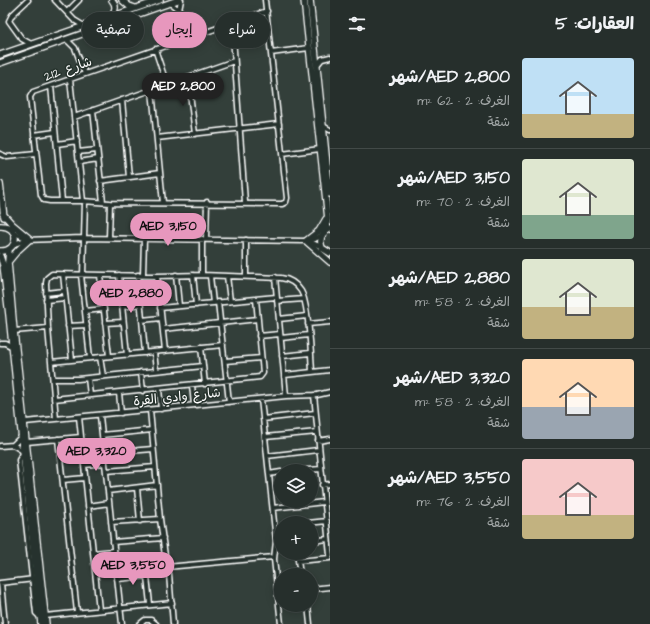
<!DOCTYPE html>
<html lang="ar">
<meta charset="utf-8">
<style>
body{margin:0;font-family:"Architects Daughter","Playpen Sans Arabic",sans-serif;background:#2e3734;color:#f1f3f6;direction:rtl;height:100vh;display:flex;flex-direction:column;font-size:15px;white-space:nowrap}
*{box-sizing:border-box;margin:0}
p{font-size:13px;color:#a4a9a9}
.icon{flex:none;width:22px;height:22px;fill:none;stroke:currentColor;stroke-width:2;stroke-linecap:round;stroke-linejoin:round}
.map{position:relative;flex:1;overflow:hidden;direction:ltr}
.panel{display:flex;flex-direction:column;background:#262f2c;width:320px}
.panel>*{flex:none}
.banner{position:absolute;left:12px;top:12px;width:258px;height:36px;direction:rtl;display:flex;gap:8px}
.buttons{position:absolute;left:274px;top:464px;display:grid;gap:8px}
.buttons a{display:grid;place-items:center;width:44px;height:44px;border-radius:50%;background:#262f2c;box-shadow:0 2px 10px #0003,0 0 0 1px #424a48;font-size:20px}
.price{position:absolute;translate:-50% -34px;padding:0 9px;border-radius:14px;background:#e797bd;color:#111;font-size:13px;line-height:26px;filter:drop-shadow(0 1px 2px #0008)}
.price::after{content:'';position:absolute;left:50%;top:24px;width:12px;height:9px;margin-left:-6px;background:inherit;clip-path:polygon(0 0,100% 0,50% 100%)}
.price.current{background:#222;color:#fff}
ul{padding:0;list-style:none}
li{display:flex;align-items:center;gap:12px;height:100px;padding:0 16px}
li+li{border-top:1px solid #424a48}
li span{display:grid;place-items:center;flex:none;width:112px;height:80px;border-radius:4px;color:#555}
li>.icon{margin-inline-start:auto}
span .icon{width:48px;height:48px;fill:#fffc;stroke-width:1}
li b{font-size:17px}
h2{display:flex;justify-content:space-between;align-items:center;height:48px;padding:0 16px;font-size:17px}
.tag{padding:0 14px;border-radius:18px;background:#262f2c;box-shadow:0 2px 10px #0003,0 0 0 1px #424a48;font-size:14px;line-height:36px}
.tag.current{background:#e797bd;color:#111}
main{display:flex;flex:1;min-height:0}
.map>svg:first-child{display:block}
</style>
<main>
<section class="panel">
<h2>العقارات: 5<svg class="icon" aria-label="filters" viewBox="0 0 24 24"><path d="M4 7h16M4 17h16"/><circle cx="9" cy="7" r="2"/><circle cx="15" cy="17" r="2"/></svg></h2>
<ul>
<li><span style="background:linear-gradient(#bfe0f5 70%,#c2b280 0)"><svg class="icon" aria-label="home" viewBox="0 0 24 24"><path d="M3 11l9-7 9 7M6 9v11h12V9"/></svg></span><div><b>AED 2,800/شهر</b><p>الغرف: 2 · 62 m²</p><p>شقة</p></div></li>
<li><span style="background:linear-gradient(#dfe7d0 70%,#7fa58c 0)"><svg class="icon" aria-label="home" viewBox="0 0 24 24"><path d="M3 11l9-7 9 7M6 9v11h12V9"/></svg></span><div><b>AED 3,150/شهر</b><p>الغرف: 2 · 70 m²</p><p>شقة</p></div></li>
<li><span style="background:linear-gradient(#dfe7d0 60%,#c2b280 0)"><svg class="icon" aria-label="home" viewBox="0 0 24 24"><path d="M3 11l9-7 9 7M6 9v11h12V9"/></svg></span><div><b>AED 2,880/شهر</b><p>الغرف: 2 · 58 m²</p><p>شقة</p></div></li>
<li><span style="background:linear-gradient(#ffd9b3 60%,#9aa5b1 0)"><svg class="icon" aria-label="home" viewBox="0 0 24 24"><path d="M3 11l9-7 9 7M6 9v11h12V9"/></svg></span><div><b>AED 3,320/شهر</b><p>الغرف: 2 · 58 m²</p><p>شقة</p></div></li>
<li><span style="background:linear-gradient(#f6c9c9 70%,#c2b280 0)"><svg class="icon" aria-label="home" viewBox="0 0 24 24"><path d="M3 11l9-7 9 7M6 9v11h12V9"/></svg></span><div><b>AED 3,550/شهر</b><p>الغرف: 2 · 76 m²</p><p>شقة</p></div></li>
</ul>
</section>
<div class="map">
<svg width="330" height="624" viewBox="0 0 330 624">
<rect width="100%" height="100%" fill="#333f3a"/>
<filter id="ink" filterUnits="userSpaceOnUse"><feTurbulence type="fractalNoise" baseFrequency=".025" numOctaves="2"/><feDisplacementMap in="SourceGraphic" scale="8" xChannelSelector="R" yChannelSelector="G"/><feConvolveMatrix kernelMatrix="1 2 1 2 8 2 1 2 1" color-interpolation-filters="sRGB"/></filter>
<g filter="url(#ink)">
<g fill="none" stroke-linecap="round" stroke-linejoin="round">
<g stroke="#fff" stroke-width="7">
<path id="minor" d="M 28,0 L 12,15 L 9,21 L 22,39 L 31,44
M 55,0 L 74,20 L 84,26
M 265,0 L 287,198 L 286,202 L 282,204 L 110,203 L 83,201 L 50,201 L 44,200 L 41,195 L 30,97 L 33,92 L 267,11
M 170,3 L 179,10 L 189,38
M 179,10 L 181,0
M 67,12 L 79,0
M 232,23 L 245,202
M 67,40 L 75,48 L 85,74
M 155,49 L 167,85
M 271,53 L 309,48
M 317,65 L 322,59 L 330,57
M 188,77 L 195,134
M 70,79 L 83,201
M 51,86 L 62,201
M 152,90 L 163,203
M 122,100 L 129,177
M 93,110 L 103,202
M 74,117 L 234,61
M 323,126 L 330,130
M 34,135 L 55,132
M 157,138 L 279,124
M 57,144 L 77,141
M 78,152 L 97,150
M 0,154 L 7,157 L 36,154
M 282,154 L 320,149
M 79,162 L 98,159
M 100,181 L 160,173
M 13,232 L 27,239
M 109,238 L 110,203
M 206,239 L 207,202
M 308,241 L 322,247
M 14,244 L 26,240 L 83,238 L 306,241 L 315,239 L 322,235
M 63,274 L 72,360
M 81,275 L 90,358
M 83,275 L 85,201
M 100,275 L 109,356
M 119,275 L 127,355
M 138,275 L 145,353
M 143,275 L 144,239
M 176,275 L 179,306
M 193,275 L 196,305
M 202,275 L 202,239
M 157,276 L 165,351
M 210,276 L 213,303
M 227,276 L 230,301
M 246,276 L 246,240
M 275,277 L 286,396
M 46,293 L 64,291
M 46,300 L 65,298
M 277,301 L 304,299
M 218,302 L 229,402
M 122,307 L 140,304
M 160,308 L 276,297
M 85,311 L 104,309
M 279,319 L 307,316
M 142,320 L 161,318
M 105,323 L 123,322
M 308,324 L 330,322
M 68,326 L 87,325
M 163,329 L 258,319
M 14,331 L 48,328
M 259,336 L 280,334
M 281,338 L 309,335
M 0,343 L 5,343 L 11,346
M 201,347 L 205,384
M 154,352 L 156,370
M 282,356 L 310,353
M 100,357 L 103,376
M 225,361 L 261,358
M 51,362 L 223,345
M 141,372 L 143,391
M 285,375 L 330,370
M 88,378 L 90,395
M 53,379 L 78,379 L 203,366
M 192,385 L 194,405
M 159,389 L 161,409
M 119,393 L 121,413
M 314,395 L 330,555
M 54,399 L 260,377 L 263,373 L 256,299
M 261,399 L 276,541 L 274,559 L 281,624
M 150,410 L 160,519 L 165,556 L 169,574 L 173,624
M 100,416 L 122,624
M 79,417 L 99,610
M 56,419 L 48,328 L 46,283 L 47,278 L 52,274 L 157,276 L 202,275 L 281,278 C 289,279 296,283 301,291 C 309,304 311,354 312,372
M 263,419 L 315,413
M 25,422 L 286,396 L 317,395 L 330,392
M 102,435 L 152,430
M 265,437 L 317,432
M 58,439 L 77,612
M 318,441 L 330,439
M 27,442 L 81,437
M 13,445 L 23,451
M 0,446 L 13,445 L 21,437
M 104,453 L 153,449
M 23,454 L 19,460 L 36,613 L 40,617
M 267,456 L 318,450
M 84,465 L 105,463
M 106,471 L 155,467
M 296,471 L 321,469
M 269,474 L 281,472
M 63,480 L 85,478
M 322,485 L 330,484
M 137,488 L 140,521
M 108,491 L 157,485
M 88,506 L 109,503
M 273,508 L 324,502
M 111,522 L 160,519
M 308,523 L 327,521
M 311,541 L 328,539
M 113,542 L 163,538
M 93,553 L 114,551
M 297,553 L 300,575
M 145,558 L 150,604
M 115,561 L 165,556
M 298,561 L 330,558
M 167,567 L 274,557
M 117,579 L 147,576
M 0,583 L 34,579
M 1,583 L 5,624
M 311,589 L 330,587
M 308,605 L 310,624
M 45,616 L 172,603
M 140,624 L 145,620 L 151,620 L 156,624"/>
</g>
<g stroke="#fff" stroke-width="8">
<path id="major" d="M 122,0 L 129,6 L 135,8
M 304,0 L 328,219 L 325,232
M 310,0 L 330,194
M 112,16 C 115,10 117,6 112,0
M 0,55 L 160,0
M 0,63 L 178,0
M 0,184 L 4,217
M 3,214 L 12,224 L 30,239 L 18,250 L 8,262
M 326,219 L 319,231 L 306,241 L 330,262
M 0,226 C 20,225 20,252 0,251
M 330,229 C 322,232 319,239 322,248 L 330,253
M 9,249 L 8,262 L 14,331 L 46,624
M 0,256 L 3,265 L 9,315 L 41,624"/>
</g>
<use href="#minor" stroke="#26332d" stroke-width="4"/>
<use href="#major" stroke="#26332d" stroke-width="5.5"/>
</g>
</g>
<g text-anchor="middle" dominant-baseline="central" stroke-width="3" stroke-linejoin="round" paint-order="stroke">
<g font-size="13" fill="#fff" stroke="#26332d">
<text transform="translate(68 69) rotate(-19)">212 شارع</text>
<text transform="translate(177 397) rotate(-6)">شارع وادي القرة</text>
</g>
</g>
</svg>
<div class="buttons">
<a><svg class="icon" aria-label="layers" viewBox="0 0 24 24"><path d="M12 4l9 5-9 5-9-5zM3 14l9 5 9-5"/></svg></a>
<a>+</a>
<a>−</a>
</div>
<b class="price current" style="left:183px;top:107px">AED 2,800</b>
<b class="price" style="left:168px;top:247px">AED 3,150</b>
<b class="price" style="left:131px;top:314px">AED 2,880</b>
<b class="price" style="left:96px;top:472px">AED 3,320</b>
<b class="price" style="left:133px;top:586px">AED 3,550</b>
<div class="banner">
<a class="tag">شراء</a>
<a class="tag current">إيجار</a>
<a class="tag">تصفية</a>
</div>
</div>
</main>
